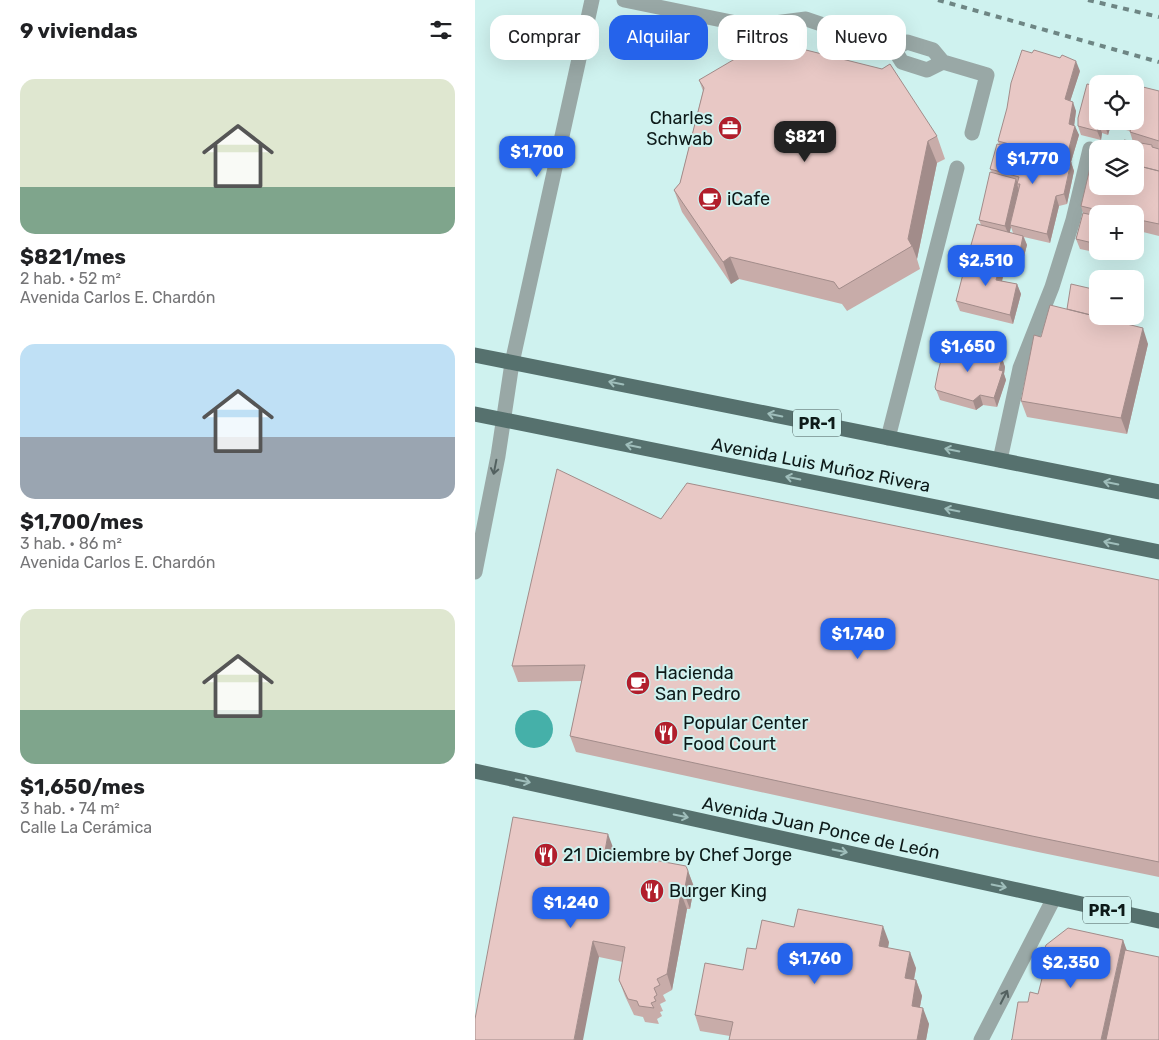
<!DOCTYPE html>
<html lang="es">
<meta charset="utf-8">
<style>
body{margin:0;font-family:Rubik,sans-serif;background:#f6f6f6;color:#202124;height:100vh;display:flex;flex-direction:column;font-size:19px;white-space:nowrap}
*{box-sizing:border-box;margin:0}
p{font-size:16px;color:#757577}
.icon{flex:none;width:28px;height:28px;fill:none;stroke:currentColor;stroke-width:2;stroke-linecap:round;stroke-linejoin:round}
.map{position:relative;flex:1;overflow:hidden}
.side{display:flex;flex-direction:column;background:#fff;width:475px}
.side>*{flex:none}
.banner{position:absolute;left:15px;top:15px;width:475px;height:45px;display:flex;gap:10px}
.fabs{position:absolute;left:614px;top:75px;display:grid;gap:10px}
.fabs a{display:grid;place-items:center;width:55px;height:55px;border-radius:10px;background:#fff;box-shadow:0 5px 20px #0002;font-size:25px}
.price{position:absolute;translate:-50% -42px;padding:0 11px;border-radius:10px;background:#2563eb;color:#fff;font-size:16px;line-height:32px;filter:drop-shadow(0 1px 2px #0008)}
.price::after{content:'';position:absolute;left:50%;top:30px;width:15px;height:11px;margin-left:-8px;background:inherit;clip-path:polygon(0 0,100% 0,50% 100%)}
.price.current{background:#222;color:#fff}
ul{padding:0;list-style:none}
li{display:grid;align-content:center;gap:10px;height:265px;padding:0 20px}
li span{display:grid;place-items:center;height:155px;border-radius:15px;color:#555}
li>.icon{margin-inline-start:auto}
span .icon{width:90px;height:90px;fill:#fffc;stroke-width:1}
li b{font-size:21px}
h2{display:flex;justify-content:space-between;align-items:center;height:60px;padding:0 20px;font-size:21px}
.tag{padding:0 18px;border-radius:15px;background:#fff;box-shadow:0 5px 20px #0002;font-size:18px;line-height:45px}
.tag.current{background:#2563eb;color:#fff}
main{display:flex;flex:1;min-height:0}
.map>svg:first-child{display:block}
</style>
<main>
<section class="side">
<h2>9 viviendas<svg class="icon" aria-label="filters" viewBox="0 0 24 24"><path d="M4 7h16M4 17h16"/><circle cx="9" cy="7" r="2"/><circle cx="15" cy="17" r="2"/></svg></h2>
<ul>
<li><span style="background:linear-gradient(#dfe7d0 70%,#7fa58c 0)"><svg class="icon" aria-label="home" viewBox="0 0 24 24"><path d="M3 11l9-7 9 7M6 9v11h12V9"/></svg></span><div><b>$821/mes</b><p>2 hab. · 52 m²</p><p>Avenida Carlos E. Chardón</p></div></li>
<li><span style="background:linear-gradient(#bfe0f5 60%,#9aa5b1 0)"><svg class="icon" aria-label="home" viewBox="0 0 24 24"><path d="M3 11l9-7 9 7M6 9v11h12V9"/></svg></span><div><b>$1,700/mes</b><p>3 hab. · 86 m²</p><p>Avenida Carlos E. Chardón</p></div></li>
<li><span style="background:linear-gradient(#dfe7d0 65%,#7fa58c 0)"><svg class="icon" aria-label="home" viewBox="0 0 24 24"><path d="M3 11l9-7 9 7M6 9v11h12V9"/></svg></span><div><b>$1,650/mes</b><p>3 hab. · 74 m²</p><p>Calle La Cerámica</p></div></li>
</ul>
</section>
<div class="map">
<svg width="684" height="1040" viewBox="0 0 684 1040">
<rect width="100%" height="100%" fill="#cff2ef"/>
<path fill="#45b0a9" d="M40 729a19 19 0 1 1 38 0a19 19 0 1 1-38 0Z"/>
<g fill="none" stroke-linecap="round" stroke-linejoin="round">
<path stroke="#99a8a6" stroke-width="15" d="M 149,0 L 276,26 L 331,19 L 419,49
M 468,62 L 452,70 L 427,62 L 419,49 L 432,42 L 458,50 L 468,62 L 512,75 L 497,133
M 413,438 L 482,168"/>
<path stroke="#99a8a6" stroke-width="15" d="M 525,460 L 545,368 L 577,287 L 598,220 L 615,149
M 0,572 L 23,456 L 37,363"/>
<path stroke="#99a8a6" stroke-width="15" d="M 37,363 L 117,0
M 506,1040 L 579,898"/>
<path stroke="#56716e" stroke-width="15" d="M 0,355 L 684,492
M 0,414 L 684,552
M 0,771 L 684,921"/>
<path stroke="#6e8684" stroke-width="4" stroke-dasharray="6 6" stroke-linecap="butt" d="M 463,0 L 684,62
M 613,0 L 684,17"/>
</g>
<path fill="#c8aca9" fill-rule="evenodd" d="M 303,43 L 462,136 L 470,159 L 462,163 L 442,259 L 445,269 L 372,311 L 367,304 L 264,279 L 256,284 L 207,212 L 199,190 L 205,183 L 228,91 L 224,80 Z
M 605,71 L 595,101 L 601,111 L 599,126 L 604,135 L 596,162 L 599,171 L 592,204 L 584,206 L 575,243 L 549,237 L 552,245 L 548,260 L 544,263 L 538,261 L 536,271 L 528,269 L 529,272 L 527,281 L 542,284 L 546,294 L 538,324 L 485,311 L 481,301 L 495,255 L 494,252 L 506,225 L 504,220 L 517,173 L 515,169 L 524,145 L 523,141 ZM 536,227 L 538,233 L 534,232 Z
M 684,91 L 684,236 L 660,230 L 660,214 L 622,214 L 622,251 L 654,251 L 652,259 L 605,249 L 601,239 L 608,213 L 606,206 L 660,186 L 658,142 L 655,132 L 655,131 L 647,129 L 645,121 L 660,121 Z
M 622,121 L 637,121 L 633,135 L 627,133 L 626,140 L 606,135 L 603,126 Z
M 622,316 L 648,316 L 646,322 L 673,344 L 652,434 L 552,417 L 546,401 L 566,337 Z
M 527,358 L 530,367 L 529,374 L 531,380 L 522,407 L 508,405 L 501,410 L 465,400 L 460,387 Z
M 186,519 L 684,580 L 684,877 L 563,852 L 101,752 L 95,736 L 107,681 L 43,682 L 37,666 Z
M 139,850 L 138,853 L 213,871 L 219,887 L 215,909 L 212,909 L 197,990 L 188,995 L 191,1001 L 185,1004 L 188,1011 L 185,1012 L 187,1016 L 182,1019 L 184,1024 L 170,1022 L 168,1017 L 159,1015 L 150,996 L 144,980 L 148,962 L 124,957 L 0,1040 Z
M 319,927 L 414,942 L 413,948 L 441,968 L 439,980 L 441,980 L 447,996 L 445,1007 L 454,1024 L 451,1040 L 254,1040 L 255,1036 L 225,1031 L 220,1015 L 268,970 L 281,949 Z
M 648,940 L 651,950 L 553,1002 L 563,994 L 569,972 L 565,962 Z"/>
<path fill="#a28c8a" d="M 601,61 L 605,71 L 593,108 L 590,99 Z
M 598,102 L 601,111 L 598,134 L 594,124 Z
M 631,121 L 637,121 L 633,135 L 630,126 Z
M 624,124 L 627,133 L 626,140 L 622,131 Z
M 600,126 L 604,135 L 596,162 L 599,171 L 592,204 L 589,194 L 595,168 L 591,159 Z
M 453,141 L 462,163 L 442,259 L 437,246 L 433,239 Z
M 541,179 L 543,184 L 542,184 L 544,190 L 535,225 L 536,227 L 534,236 L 530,226 Z
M 581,196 L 584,206 L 575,243 L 572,234 Z
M 548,236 L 552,245 L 548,260 L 544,263 L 541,253 Z
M 649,251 L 654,251 L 652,259 Z
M 535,252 L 538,261 L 536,271 L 533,262 Z
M 255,257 L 264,279 L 256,284 L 248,262 Z
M 526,263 L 529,272 L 525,290 L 521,280 Z
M 542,284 L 546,294 L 538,324 L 535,315 Z
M 642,316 L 648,316 L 643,332 L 639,323 Z
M 668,328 L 673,344 L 652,434 L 646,418 Z
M 527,358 L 530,367 L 529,374 L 531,380 L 522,407 L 519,398 Z
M 505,395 L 508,405 L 501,410 L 498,401 Z
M 133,834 L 139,850 L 135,867 L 130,851 Z
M 213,871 L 219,887 L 215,909 L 209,893 Z
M 206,893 L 212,909 L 197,990 L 192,974 Z
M 408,926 L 414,942 L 410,962 L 404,946 Z
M 648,940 L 654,956 L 635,1040 L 626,1040 Z
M 118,941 L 124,957 L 108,1040 L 99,1040 Z
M 435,952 L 441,968 L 436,994 L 430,978 Z
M 441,980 L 447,996 L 442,1021 L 437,1006 Z
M 448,1008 L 454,1024 L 451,1040 L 442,1040 Z"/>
<path fill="#e8c8c5" stroke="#a28c8a" d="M 299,36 L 303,43 L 407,69 L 415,64 L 462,136 L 453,141 L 433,239 L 437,246 L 364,289 L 359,282 L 255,257 L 248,262 L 199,190 L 205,183 L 229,88 L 224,80 Z
M 547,50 L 557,53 L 559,50 L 585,58 L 587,55 L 601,61 L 590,99 L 598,102 L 594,124 L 600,126 L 591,159 L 523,141 L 532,108 L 536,83 Z
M 612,84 L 622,86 L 622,121 L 631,121 L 630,126 L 624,124 L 622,131 L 603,126 L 603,118 Z
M 660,85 L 684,91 L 684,141 L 655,132 L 657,123 L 651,121 L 660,121 Z
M 649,140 L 677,145 L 677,147 L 684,149 L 684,171 L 660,165 L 660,149 L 647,149 Z
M 522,144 L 574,158 L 596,162 L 589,194 L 581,196 L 572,234 L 535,225 L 545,184 L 542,184 L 544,177 L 515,169 Z
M 618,155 L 622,156 L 622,186 L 660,186 L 660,165 L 684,171 L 684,224 L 660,219 L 660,214 L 639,214 L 606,206 Z
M 515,172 L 541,179 L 530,226 L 504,220 Z
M 608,213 L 622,216 L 622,244 L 601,239 Z
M 502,224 L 548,236 L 545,251 L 541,253 L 535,252 L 533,262 L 494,252 Z
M 493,255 L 526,263 L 521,280 L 542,284 L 535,315 L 481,301 Z
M 596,284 L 622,290 L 622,316 L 642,316 L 640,321 L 592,309 Z
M 575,305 L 668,328 L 646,418 L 546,401 L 559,335 L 566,337 Z
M 471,341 L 527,358 L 524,370 L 528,371 L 519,398 L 505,395 L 498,401 L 461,390 L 460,387 L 463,372 Z
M 82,469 L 186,519 L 212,483 L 684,580 L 684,862 L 557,836 L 95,736 L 110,665 L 37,666 Z
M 38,817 L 133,834 L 130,851 L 211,866 L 213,871 L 209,893 L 206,893 L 192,974 L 182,979 L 185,985 L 179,988 L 182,995 L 179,997 L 181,1001 L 176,1003 L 179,1008 L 164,1006 L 162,1001 L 153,999 L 144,980 L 150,947 L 118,941 L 99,1040 L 0,1040 L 0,1019 Z
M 323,909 L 408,926 L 404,946 L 435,952 L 430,978 L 441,980 L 437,1006 L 448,1008 L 442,1040 L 254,1040 L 258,1022 L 220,1015 L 230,963 L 268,970 L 272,948 L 281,949 L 287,920 L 319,927 Z
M 593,928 L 648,940 L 626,1040 L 536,1040 L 537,1039 L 543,1002 L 553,1002 L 555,992 L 563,994 L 571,963 L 565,962 L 571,945 Z
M 650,950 L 684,957 L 684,1040 L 631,1040 Z"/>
<defs><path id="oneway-shaft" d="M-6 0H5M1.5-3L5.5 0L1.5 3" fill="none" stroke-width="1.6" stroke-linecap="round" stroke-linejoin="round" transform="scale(1.25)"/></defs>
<g stroke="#9fbebb">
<use href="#oneway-shaft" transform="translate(141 383) rotate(-169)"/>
<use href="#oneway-shaft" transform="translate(300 415) rotate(-169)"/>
<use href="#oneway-shaft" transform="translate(158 446) rotate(-169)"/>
<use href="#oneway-shaft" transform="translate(477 450) rotate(-169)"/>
<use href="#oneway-shaft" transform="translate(318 478) rotate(-169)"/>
<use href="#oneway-shaft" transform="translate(636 483) rotate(-169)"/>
<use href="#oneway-shaft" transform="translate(477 510) rotate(-169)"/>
<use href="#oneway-shaft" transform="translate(636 543) rotate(-169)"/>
<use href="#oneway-shaft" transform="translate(48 781) rotate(12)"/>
<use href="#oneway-shaft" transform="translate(206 816) rotate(12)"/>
<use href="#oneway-shaft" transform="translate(365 851) rotate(12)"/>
<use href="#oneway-shaft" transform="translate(524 886) rotate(12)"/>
</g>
<g stroke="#536160">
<use href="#oneway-shaft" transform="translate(20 467) rotate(101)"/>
<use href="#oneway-shaft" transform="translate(529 997) rotate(-63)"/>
</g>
<defs>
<g id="office-disc" transform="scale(1.25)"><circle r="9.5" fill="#b11e2c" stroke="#cff2ef"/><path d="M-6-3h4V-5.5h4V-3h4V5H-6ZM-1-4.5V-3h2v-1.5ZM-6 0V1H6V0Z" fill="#fff"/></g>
<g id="cafe-disc" transform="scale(1.25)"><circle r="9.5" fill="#b11e2c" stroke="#cff2ef"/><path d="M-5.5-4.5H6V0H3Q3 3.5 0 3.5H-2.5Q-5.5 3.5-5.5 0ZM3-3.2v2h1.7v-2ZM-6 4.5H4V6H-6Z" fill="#fff"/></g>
<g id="restaurant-disc" transform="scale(1.25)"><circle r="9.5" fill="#b11e2c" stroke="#cff2ef"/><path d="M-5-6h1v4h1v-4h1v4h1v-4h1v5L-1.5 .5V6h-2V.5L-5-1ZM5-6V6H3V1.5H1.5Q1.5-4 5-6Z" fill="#fff"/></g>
</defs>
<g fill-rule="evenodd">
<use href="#office-disc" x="255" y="128"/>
<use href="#cafe-disc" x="235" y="199"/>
<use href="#cafe-disc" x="163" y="683"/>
<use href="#restaurant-disc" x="191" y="733"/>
<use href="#restaurant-disc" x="71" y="855"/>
<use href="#restaurant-disc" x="177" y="891"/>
</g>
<g text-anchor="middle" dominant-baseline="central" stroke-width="4" stroke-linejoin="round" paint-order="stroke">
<g fill="#cff2ef" stroke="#475b59" stroke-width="1">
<rect x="318" y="409.5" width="48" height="27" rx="4"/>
<rect x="608" y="896.5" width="48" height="27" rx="4"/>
</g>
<g font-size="16" font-weight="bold" fill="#0d1a19">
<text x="342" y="423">PR-1</text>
<text x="632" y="910">PR-1</text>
</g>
<g font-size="18" fill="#0d1a19" stroke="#cff2ef" text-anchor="start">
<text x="238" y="118" text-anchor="end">Charles<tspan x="238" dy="21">Schwab</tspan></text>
<text x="252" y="199">iCafe</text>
<text x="180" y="673">Hacienda<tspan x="180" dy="21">San Pedro</tspan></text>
<text x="208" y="723">Popular Center<tspan x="208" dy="21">Food Court</tspan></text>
<text x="88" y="855">21 Diciembre by Chef Jorge</text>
<text x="194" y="891">Burger King</text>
</g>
<g font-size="18" fill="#0d1a19" stroke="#cff2ef">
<text transform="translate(346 465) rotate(11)">Avenida Luis Muñoz Rivera</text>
<text transform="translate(346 828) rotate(12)">Avenida Juan Ponce de León</text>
</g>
</g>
</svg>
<div class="fabs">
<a><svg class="icon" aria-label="locate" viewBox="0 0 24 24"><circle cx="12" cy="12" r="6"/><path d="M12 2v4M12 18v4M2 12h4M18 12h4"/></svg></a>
<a><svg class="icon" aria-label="layers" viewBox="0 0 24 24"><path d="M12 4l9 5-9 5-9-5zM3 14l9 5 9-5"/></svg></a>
<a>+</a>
<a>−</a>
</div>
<b class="price current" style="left:330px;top:163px">$821</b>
<b class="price" style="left:62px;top:178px">$1,700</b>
<b class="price" style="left:558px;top:185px">$1,770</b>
<b class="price" style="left:511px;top:287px">$2,510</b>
<b class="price" style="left:493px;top:373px">$1,650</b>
<b class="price" style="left:383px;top:660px">$1,740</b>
<b class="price" style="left:96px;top:929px">$1,240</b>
<b class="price" style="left:340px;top:985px">$1,760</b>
<b class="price" style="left:596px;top:989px">$2,350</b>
<div class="banner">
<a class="tag">Comprar</a>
<a class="tag current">Alquilar</a>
<a class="tag">Filtros</a>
<a class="tag">Nuevo</a>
</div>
</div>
</main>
